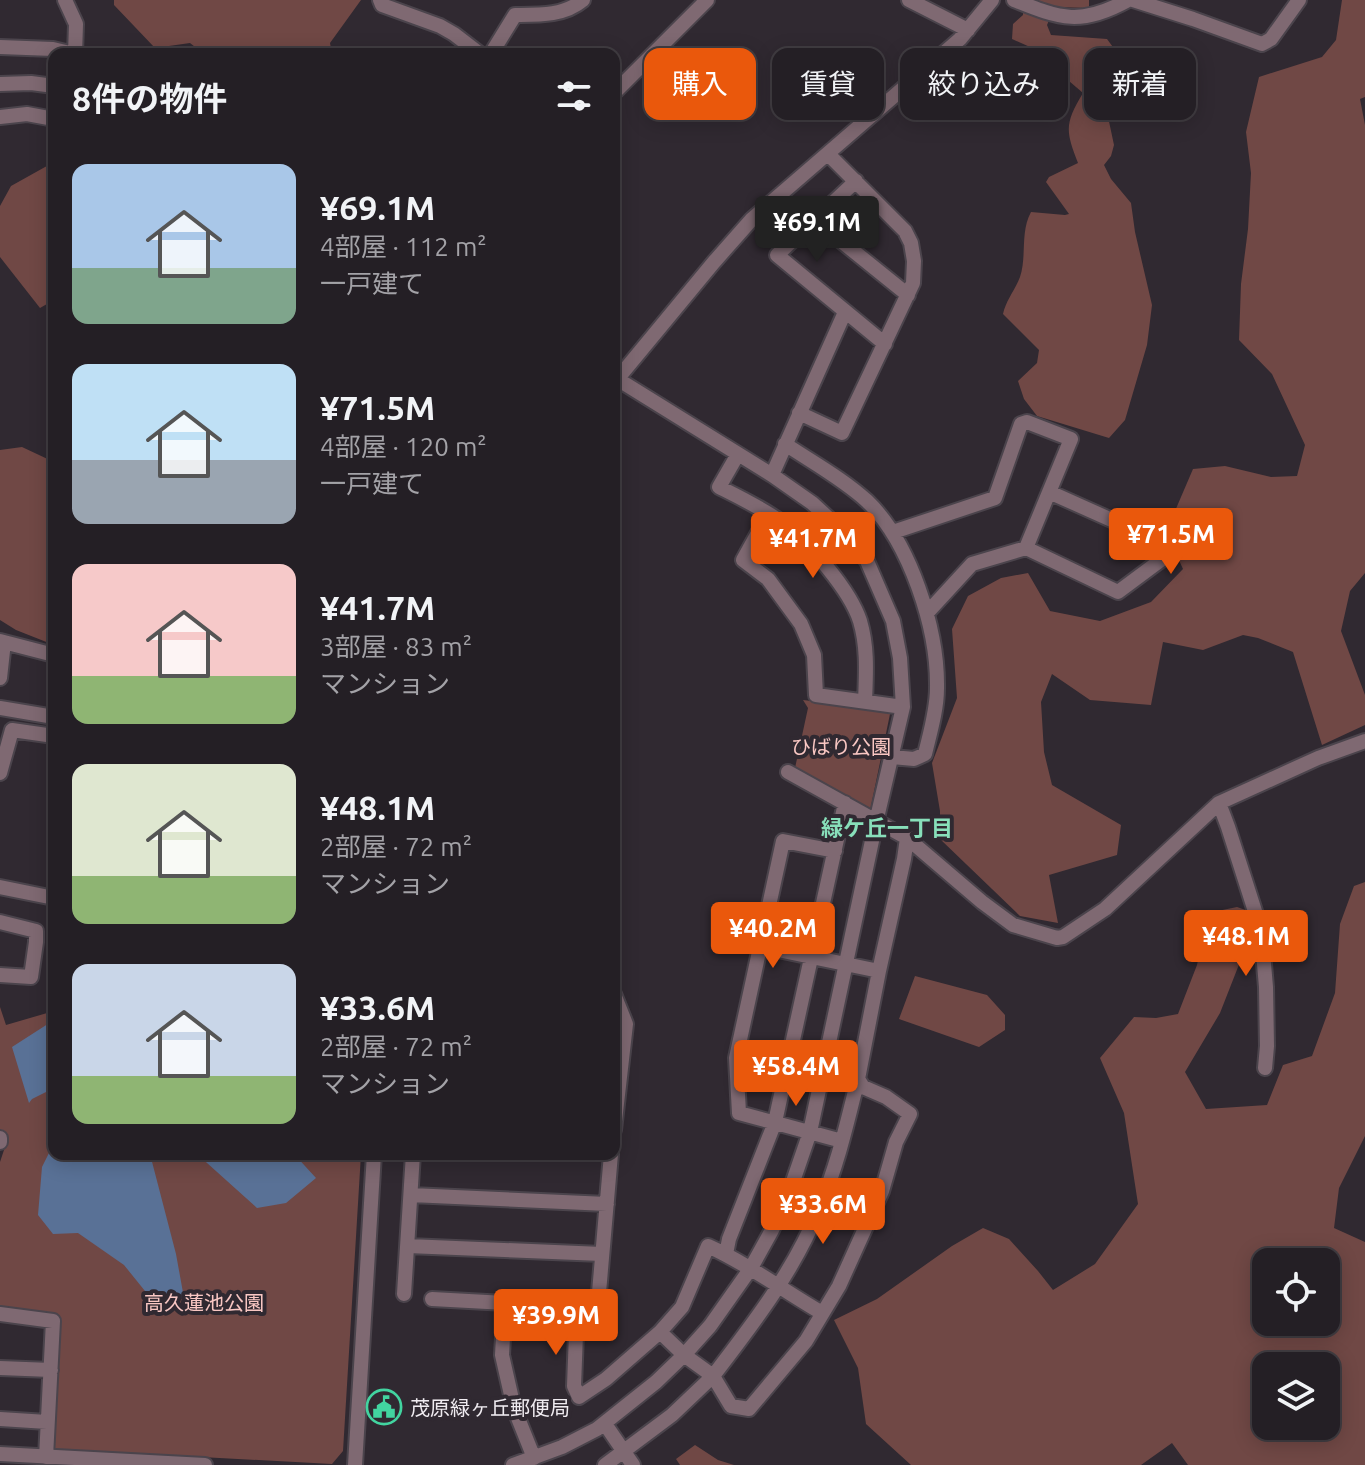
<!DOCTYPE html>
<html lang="ja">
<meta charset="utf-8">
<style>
body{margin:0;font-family:Ubuntu,"Noto Sans JP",sans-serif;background:#302c32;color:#f1f3f6;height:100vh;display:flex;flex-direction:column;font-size:30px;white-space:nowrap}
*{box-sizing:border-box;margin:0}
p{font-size:26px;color:#a3a2a7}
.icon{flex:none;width:44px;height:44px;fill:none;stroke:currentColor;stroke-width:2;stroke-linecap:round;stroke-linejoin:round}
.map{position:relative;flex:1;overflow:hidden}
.panel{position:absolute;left:48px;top:48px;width:572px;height:1112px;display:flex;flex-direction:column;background:#241f25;border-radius:16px;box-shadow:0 4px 20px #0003,0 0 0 2px #413d42}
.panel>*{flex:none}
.banner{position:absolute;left:644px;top:48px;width:600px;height:72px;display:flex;gap:16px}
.buttons{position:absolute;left:1252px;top:1248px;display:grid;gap:16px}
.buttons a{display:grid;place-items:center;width:88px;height:88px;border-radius:16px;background:#241f25;box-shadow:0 4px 20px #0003,0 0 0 2px #413d42;font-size:40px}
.price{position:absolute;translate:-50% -68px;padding:0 18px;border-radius:8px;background:#ea580c;color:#fff;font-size:26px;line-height:52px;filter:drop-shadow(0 2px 4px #0008)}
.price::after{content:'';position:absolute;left:50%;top:48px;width:24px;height:18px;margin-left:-12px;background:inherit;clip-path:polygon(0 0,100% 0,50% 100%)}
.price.active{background:#222;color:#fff}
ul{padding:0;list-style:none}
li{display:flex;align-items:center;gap:24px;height:200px;padding:0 24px}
li span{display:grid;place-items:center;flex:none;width:224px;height:160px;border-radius:16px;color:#555}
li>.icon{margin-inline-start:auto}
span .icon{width:96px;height:96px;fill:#fffc;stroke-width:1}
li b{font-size:34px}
h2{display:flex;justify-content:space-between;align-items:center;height:96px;padding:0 24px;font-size:34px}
.chip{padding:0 28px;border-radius:16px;background:#241f25;box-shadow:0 4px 20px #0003,0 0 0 2px #413d42;font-size:28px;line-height:72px}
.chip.active{background:#ea580c;color:#fff}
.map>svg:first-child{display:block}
</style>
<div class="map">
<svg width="1365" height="1465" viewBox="0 0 1365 1465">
<rect width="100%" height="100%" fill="#302931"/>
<path fill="#704845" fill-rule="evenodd" d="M 114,0 L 361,0 L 330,43 L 332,54 L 204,54 L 190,43 L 155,48 L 114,5 Z
M 1023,0 L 1089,0 L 1089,8 L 1055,7 L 1047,25 L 1051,35 L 1107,39 L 1118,54 L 1110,78 L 1115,92 L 1107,112 L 1114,145 L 1111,156 L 1104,165 L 1111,179 L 1131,203 L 1135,232 L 1152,305 L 1147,345 L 1125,420 L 1109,438 L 1037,416 L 1024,399 L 1018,381 L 1037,363 L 1039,350 L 1003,314 C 1006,300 1015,290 1020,277 C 1027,256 1020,232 1031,212 L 1065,215 L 1069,214 L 1046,182 L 1049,177 L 1078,163 C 1065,130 1065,123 1083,93 L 1069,81 L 1046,72 L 1030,47 L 1012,39 L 1013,24 L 1023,15 Z
M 1342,0 L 1365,0 L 1365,97 L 1360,99 L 1365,125 L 1365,573 L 1350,591 L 1341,631 L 1365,695 L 1365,725 L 1322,745 L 1293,652 L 1258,638 L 1243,635 L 1203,650 L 1163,642 L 1151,705 L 1090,700 L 1052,674 L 1041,702 L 1044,752 L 1052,785 L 1121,825 L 1117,855 L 1049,875 L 1058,923 L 1020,916 L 940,839 L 940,811 L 932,763 L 957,698 L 952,629 L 968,596 L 1001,578 L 1028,573 L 1050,611 L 1100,621 L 1151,602 L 1183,569 L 1166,532 L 1193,469 L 1225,466 L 1271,477 L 1297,476 L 1305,445 L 1272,374 L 1239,340 L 1241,284 L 1248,229 L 1251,173 L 1246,132 L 1259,77 L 1322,57 L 1336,40 Z
M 54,162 L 54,300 L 40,308 L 0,257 L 0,206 L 11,186 Z
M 22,447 L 54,462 L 54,645 L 16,630 L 0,620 L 0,450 Z
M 803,700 L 887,710 L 890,714 L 870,811 L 795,768 L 808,708 Z
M 1365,882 L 1365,1136 L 1339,1188 L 1334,1228 L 1365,1242 L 1365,1465 L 1188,1465 L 1172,1443 L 1141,1465 L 911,1465 L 866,1424 L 858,1368 L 834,1320 L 877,1299 L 952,1246 L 983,1228 L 1009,1239 L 1038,1271 L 1053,1290 L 1095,1264 L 1138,1204 L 1124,1113 L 1100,1058 L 1134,1017 L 1156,1018 L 1178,1014 L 1197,965 L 1208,913 L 1237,907 L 1277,921 L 1240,962 L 1220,1013 L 1185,1072 L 1206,1109 L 1267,1105 L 1283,1065 L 1312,1056 L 1335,993 L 1340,924 L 1354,886 ZM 1266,1262 L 1326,1262 L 1326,1322 L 1266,1322 ZM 1266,1366 L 1326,1366 L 1326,1426 L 1266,1426 Z
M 915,976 L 987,995 L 1005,1015 L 1005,1030 L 979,1047 L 899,1019 Z
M 0,1007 L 6,1025 L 54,1011 L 54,1154 L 361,1154 L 343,1451 L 332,1464 L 54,1449 L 50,1445 L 57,1313 L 0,1308 L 0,1162 L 7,1141 L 0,1129 Z
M 695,1445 L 718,1460 L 734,1465 L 680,1465 L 676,1459 Z"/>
<path fill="#597196" d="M 54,1020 L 54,1093 L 52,1089 L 32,1099 L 29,1103 L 12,1047 Z
M 54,1143 L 54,1154 L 150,1154 L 176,1254 L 184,1298 L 145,1291 L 124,1265 L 78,1233 L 53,1234 L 38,1215 L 42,1167 Z
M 197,1154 L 294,1154 L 316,1178 L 286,1203 L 257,1208 Z"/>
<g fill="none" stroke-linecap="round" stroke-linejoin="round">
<g stroke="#4b444c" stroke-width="18">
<path id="minor" d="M 65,0 L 76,24 L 75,54
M 380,0 L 382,5 L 440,26 L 454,34 L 480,54
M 909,0 L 968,30
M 1014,0 C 1061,19 1081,26 1128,0
M 1133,0 L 1193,19 L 1262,44 L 1271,39 L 1299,0
M 0,47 L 53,49 L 74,54
M 491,54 L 515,15 C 539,15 564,16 583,0
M 0,84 L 31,83 L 54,86
M 614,93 L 707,0
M 0,117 L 27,114 L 54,119
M 856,181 L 777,255 L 885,344
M 815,220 L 908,295
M 614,383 L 714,262 L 752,219 L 960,39 L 992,0
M 799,413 L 842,433 L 913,283 L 914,261 L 911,243 L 905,231 L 828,154
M 785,444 C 812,462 843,479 867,501 C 910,542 938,629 937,688 C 937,710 930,733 925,754 L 914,759 L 892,757
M 738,454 L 719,487 C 741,498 764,509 784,524 C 810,544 850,590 860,621 C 868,648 866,674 865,702
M 772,475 L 845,312
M 768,515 L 743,560 L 768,579 L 801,624 L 814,655 L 816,695 L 903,707
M 893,532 L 995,498 L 1021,424 L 1027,422 L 1071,439 L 1026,548 L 972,564 L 927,613
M 1026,548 L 1118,592 L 1161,560 L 1146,539 L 1123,525 L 1049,492
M 0,641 L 54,655
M 0,678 L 4,642
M 0,708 L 54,717
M 788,772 L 907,838 L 982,902 L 1013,925 L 1057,938 L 1063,937 L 1105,909 L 1219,803 L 1318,758 L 1365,741
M 0,773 L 12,730 L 54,736
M 1219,803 L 1228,827 L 1261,930 L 1266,987 L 1267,1046 L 1265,1068
M 835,851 L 783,841 L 736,1058 L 739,1113 L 842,1141
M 0,887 L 54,898
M 0,922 L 36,931 L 36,942 L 31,977 L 0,975
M 759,946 L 879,971
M 614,994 L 626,1024 L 614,1130
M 0,1138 L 0,1142
M 411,1195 L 607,1204
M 408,1246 L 602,1254
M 726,1254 L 729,1239 L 775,1122 L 845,803
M 404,1294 L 413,1154
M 432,1299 L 577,1307 L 598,1304 L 611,1154
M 505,1303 L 502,1355 L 514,1408 L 534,1458
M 577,1307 L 574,1386 L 579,1397 L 606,1379 L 660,1332 L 682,1307 L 708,1246 C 748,1264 784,1291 822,1313
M 0,1314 L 53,1321 L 46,1457
M 660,1332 L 684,1355 L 713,1376 C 753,1324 794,1271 819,1209 C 837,1167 847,1123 858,1079
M 0,1368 L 51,1370
M 0,1419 L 47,1422
M 605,1424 L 633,1465
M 0,1454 L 205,1465
M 355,1465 L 374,1154
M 513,1465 L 562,1447 L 597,1429 L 656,1382 L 684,1355 L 710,1326 L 751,1268 L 772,1230 L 788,1196 L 810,1132 L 876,822 L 903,707 L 900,658 L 893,621 L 867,561 L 847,535 L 812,503 L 772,475 L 614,377
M 605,1465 L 672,1415 L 713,1376 L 731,1406 L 749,1409 L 806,1341 L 839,1286 L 882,1191 L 896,1142 L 910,1114 L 886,1097 L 863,1087 L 858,1079 L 879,971 L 904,859 L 907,838"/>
</g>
<use href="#minor" stroke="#7f6972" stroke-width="14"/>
</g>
<defs>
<g id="civic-ring" transform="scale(1.8)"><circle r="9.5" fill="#302931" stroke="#42d4a0" stroke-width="1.5"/><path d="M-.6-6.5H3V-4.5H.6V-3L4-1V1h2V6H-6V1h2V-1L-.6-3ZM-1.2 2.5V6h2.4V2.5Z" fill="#42d4a0"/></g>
</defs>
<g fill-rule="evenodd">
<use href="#civic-ring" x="384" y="1407"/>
</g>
<g text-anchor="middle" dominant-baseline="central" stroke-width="8" stroke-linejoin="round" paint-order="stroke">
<g font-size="20" fill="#f9c7c3" stroke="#302931">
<text x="841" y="746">ひばり公園</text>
<text x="204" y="1302">高久蓮池公園</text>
</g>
<g font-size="20" fill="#f0ecf1" stroke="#302931" text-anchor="start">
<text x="410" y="1407">茂原緑ヶ丘郵便局</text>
</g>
<g font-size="22" font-weight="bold" fill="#88dfba" stroke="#302931">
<text x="887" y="827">緑ケ丘一丁目</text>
</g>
</g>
</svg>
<div class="buttons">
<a><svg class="icon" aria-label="locate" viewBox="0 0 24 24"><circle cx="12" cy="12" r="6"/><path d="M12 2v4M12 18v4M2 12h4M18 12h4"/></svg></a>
<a><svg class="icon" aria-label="layers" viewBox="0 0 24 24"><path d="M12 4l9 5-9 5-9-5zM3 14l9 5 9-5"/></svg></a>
</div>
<b class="price active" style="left:817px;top:264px">¥69.1M</b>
<b class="price" style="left:1171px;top:576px">¥71.5M</b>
<b class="price" style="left:813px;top:580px">¥41.7M</b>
<b class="price" style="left:773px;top:970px">¥40.2M</b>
<b class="price" style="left:1246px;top:978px">¥48.1M</b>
<b class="price" style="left:796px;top:1108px">¥58.4M</b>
<b class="price" style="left:823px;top:1246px">¥33.6M</b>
<b class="price" style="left:556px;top:1357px">¥39.9M</b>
<div class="banner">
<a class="chip active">購入</a>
<a class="chip">賃貸</a>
<a class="chip">絞り込み</a>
<a class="chip">新着</a>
</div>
<section class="panel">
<h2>8件の物件<svg class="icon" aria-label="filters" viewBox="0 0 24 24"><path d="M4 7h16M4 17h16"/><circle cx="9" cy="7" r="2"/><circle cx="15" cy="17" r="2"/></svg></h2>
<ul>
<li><span style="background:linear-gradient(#a9c7e8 65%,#7fa58c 0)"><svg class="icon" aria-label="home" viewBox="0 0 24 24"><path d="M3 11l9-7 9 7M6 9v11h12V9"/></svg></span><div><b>¥69.1M</b><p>4部屋 · 112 m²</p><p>一戸建て</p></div></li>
<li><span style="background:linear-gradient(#bfe0f5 60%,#9aa5b1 0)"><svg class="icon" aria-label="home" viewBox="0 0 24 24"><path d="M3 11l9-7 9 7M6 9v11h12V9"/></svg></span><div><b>¥71.5M</b><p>4部屋 · 120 m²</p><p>一戸建て</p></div></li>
<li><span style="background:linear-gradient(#f6c9c9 70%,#8fb573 0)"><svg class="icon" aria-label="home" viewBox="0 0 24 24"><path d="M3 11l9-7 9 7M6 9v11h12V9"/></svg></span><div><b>¥41.7M</b><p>3部屋 · 83 m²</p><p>マンション</p></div></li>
<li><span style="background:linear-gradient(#dfe7d0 70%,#8fb573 0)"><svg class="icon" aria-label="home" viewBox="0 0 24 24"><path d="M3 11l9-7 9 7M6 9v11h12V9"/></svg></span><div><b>¥48.1M</b><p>2部屋 · 72 m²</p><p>マンション</p></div></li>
<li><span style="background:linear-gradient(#c9d6e8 70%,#8fb573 0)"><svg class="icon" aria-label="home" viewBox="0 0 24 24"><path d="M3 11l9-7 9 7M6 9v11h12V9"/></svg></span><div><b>¥33.6M</b><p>2部屋 · 72 m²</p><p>マンション</p></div></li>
</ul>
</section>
</div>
